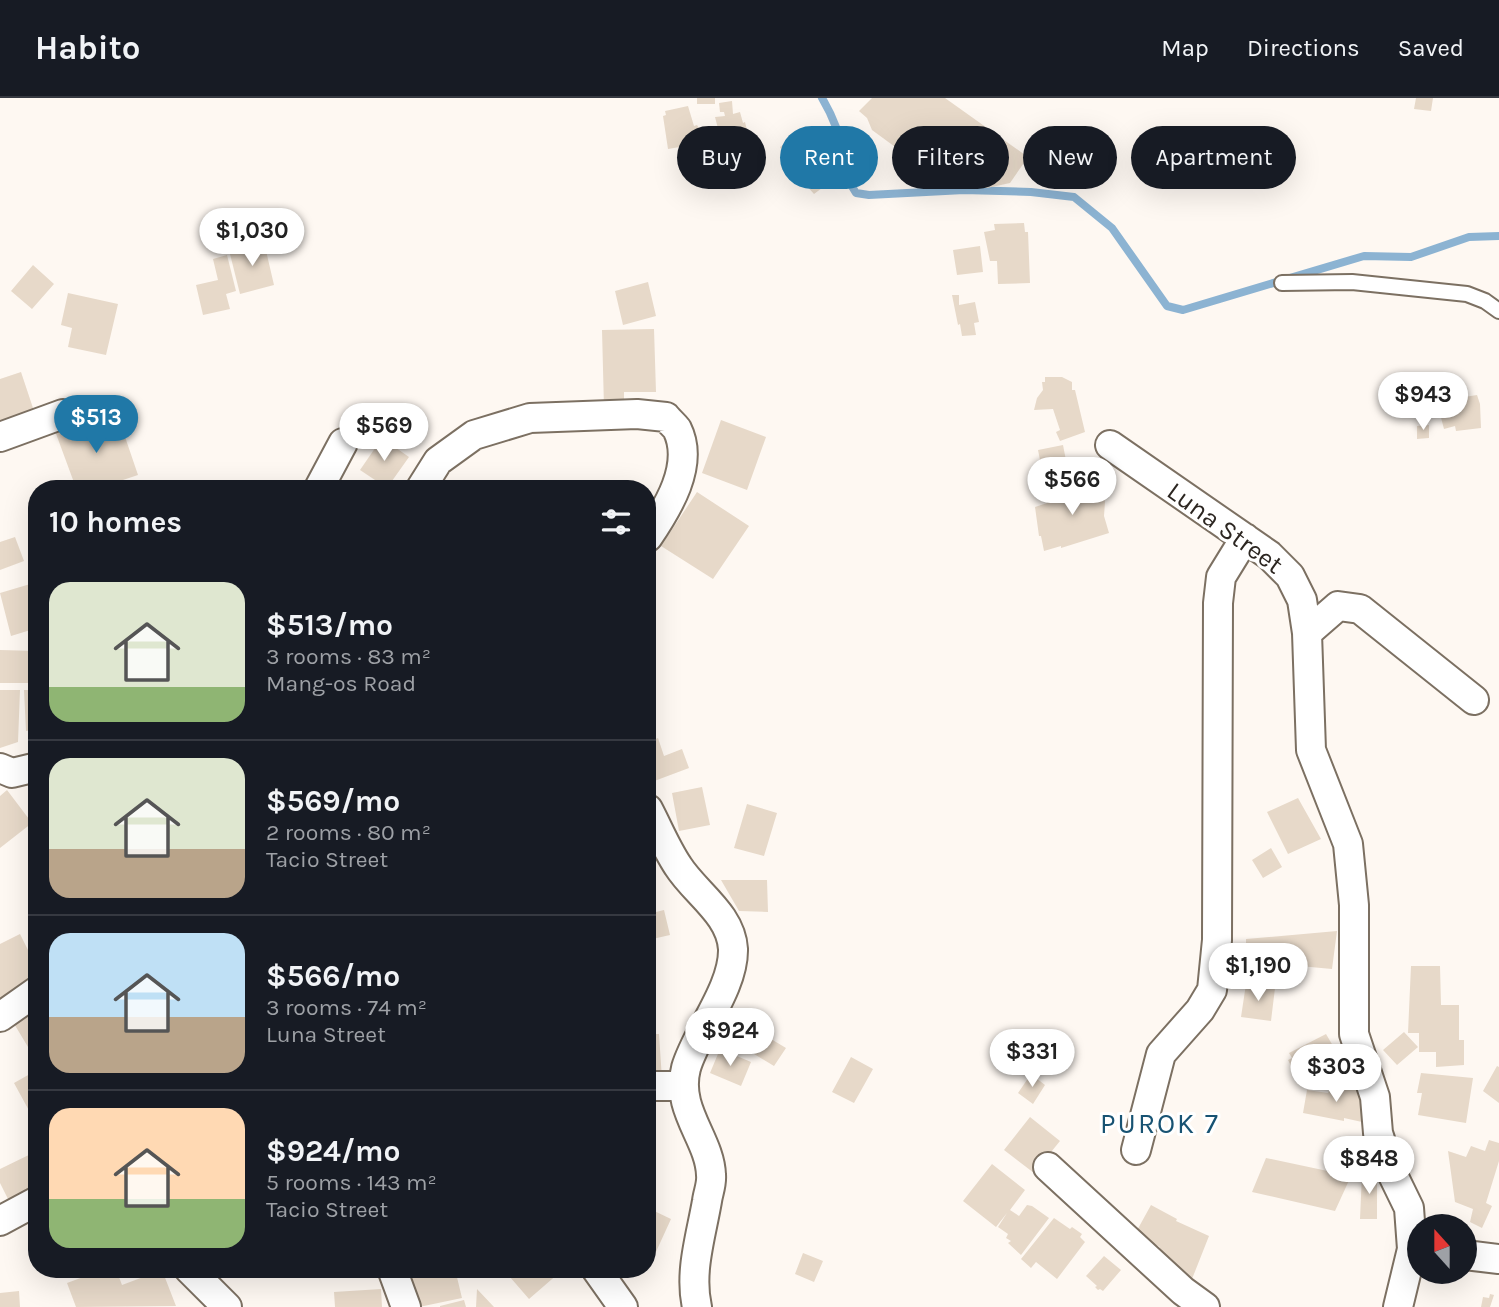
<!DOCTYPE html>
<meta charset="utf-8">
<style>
body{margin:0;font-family:Karla,sans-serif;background:#20242c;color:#f1f3f6;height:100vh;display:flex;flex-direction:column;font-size:26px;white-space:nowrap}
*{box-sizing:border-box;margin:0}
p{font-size:23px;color:#9ea1a6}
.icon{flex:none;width:38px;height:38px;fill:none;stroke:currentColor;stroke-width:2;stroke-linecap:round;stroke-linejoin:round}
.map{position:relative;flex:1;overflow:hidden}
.panel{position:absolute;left:28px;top:382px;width:628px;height:798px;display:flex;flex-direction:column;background:#171b24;border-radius:28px;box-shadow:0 7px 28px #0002}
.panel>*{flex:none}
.banner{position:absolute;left:677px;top:28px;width:665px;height:63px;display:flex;gap:14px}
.needle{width:46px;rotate:339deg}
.fabs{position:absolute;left:1407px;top:1116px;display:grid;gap:14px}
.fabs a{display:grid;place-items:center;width:70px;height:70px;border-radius:50%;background:#171b24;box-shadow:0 7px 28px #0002;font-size:35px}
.price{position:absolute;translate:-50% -60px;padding:0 16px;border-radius:24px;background:#fff;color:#222;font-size:23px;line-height:46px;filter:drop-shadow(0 2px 4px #0008)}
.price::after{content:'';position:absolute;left:50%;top:42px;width:21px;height:16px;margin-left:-10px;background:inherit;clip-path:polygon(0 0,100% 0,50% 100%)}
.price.on{background:#2078a7;color:#fff}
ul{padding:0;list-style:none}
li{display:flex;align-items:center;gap:21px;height:175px;padding:0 21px}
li+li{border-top:2px solid #363941}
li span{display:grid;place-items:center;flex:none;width:196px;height:140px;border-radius:21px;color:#555}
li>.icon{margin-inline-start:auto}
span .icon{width:84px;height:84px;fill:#fffc;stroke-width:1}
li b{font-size:30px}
h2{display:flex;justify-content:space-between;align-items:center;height:84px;padding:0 21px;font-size:30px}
.pill{padding:0 24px;border-radius:32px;background:#171b24;box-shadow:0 7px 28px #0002;font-size:24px;line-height:63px}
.pill.on{background:#2078a7;color:#fff}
header{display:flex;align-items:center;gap:42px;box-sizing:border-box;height:98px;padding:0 35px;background:#171b24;border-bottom:2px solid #363941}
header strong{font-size:33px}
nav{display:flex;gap:38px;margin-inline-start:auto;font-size:24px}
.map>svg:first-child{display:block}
</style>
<header>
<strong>Habito</strong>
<nav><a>Map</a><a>Directions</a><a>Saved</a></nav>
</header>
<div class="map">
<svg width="1499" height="1209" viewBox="0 0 1499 1209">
<rect width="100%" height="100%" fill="#fef8f2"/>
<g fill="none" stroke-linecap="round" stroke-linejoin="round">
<path stroke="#8cb3d2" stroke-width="8" d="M 822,0 C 834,20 841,40 846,63 C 849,75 848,84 856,95 L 869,97 L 964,92 L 1031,94 L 1074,99 L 1112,130 L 1167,208 L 1183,212 L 1364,158 L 1411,159 L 1469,139 L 1499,138"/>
</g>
<path fill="#e7d9c9" d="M 697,0 L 715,0 L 715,6 L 697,6 Z
M 872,0 L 945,0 L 1028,59 L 1010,85 L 987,90 L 960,86 L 947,87 L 872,32 L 867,20 L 859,13 Z
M 1416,0 L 1433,0 L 1431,13 L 1414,11 Z
M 732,3 L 733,16 L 740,14 L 743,25 L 745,24 L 750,45 L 723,50 L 715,19 L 725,18 L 724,14 L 720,14 L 719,5 Z
M 688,8 L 694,28 L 697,27 L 700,32 L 703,45 L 668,51 L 663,18 L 666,17 L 665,13 Z
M 813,28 L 834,62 L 801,82 L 780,49 Z
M 828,66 L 836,76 L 826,84 L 818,74 Z
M 818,76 L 826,87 L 814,96 L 805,86 Z
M 1024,125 L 1025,134 L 1028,134 L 1030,185 L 998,186 L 997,163 L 990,163 L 984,134 L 995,132 L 994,126 Z
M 264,144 L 274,187 L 240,196 L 229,152 Z
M 980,148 L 983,174 L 957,177 L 953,152 Z
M 227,157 L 236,193 L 226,196 L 230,211 L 203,217 L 196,187 L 218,182 L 213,161 Z
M 33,167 L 54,186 L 32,211 L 11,193 Z
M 648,184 L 656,218 L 623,227 L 615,193 Z
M 68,195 L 118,206 L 106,257 L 68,249 L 72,230 L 61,227 Z
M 952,197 L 959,197 L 959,207 L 975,204 L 979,224 L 974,225 L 976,237 L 962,238 L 960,226 L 958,227 Z
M 654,231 L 656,294 L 624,294 L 624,310 L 604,310 L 602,232 Z
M 21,274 L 34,313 L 0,324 L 0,281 Z
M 1045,279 L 1062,279 L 1072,284 L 1072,292 L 1075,292 L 1085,334 L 1060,343 L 1056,334 L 1060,332 L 1053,311 L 1034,312 L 1037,300 L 1043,292 L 1042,284 L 1045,284 Z
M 1477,297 L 1480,306 L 1481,330 L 1456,333 L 1455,328 L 1444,331 L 1439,312 L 1452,305 L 1452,301 Z
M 94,319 L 101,337 L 122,330 L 138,377 L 99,390 L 76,390 L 55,333 Z
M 721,322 L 766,339 L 747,392 L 702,375 Z
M 1429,327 L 1429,340 L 1417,341 L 1417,328 Z
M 382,340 L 409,359 L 387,390 L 360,372 Z
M 1063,347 L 1072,393 L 1043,399 L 1035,370 L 1041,367 L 1038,352 Z
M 1099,384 L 1105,404 L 1104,418 L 1109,435 L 1061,450 L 1061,448 L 1044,453 L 1041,438 L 1039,438 L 1035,409 L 1047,405 L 1046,401 Z
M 697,394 L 749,428 L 713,481 L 661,448 Z
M 15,439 L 24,463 L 0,472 L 0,444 Z
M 37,484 L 37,530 L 11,538 L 0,495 Z
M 0,552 L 37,553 L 37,585 L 0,585 Z
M 0,592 L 20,592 L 18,644 L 0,650 Z
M 24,592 L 37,592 L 37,631 L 26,633 Z
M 658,640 L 664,658 L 682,651 L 689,670 L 649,685 L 648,644 Z
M 702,689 L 710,727 L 679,733 L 672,695 Z
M 7,692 L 32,725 L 0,750 L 0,698 Z
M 1298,700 L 1321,741 L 1288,756 L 1267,714 Z
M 747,706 L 777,715 L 764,758 L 734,750 Z
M 1271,750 L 1282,769 L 1263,780 L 1252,762 Z
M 721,782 L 767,782 L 768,814 L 739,813 Z
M 664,812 L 670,837 L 648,842 L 648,816 Z
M 1337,833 L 1332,871 L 1246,863 L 1246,841 Z
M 20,836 L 37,870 L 37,882 L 0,900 L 0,846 Z
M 1411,868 L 1440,868 L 1441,907 L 1459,907 L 1459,942 L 1464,942 L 1464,967 L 1436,969 L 1436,954 L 1419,954 L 1419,935 L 1408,935 Z
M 1246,886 L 1275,890 L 1271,923 L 1241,919 Z
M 37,910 L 37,957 L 34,959 L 13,924 Z
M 734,918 L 759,929 L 747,954 L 722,942 Z
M 1404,934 L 1418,949 L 1397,967 L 1383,952 Z
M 648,936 L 659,936 L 662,981 L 648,982 Z
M 1326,936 L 1346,970 L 1317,986 L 1315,982 L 1302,989 L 1288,962 L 1292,960 L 1289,955 Z
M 766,938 L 786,950 L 774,968 L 754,956 Z
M 720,951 L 751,964 L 741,988 L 710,975 Z
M 851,959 L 873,971 L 854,1005 L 832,994 Z
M 1497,968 L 1499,969 L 1499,1005 L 1483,993 Z
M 37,972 L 37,1015 L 32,1018 L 14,985 Z
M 1421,975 L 1473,980 L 1466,1025 L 1418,1017 L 1422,995 L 1417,995 Z
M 1031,976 L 1045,987 L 1033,1006 L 1018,995 Z
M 1344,985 L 1355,988 L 1361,997 L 1366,1012 L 1362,1024 L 1344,1020 L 1344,1023 L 1303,1015 L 1307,992 L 1328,995 L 1329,993 L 1334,993 Z
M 1030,1019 L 1060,1043 L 1034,1075 L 1004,1052 Z
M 1489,1042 L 1499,1045 L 1499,1063 L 1486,1105 L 1492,1108 L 1482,1130 L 1470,1124 L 1473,1111 L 1455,1104 L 1448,1053 L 1466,1059 L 1471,1048 L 1485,1053 Z
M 37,1053 L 37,1092 L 10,1105 L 0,1085 L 0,1071 Z
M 1266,1060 L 1351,1078 L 1335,1113 L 1252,1094 Z
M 992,1066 L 1025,1092 L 1010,1112 L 1019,1118 L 1027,1107 L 1032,1108 L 1049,1120 L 1021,1157 L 1008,1145 L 1011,1143 L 1006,1140 L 1008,1136 L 998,1129 L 1007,1115 L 996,1129 L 963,1103 Z
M 1362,1075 L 1377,1075 L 1377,1121 L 1360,1121 Z
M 1151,1107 L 1177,1121 L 1176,1123 L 1209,1138 L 1192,1181 L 1153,1164 L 1160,1149 L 1135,1136 Z
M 648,1110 L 671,1121 L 655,1156 L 648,1153 Z
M 1054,1120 L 1070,1131 L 1072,1129 L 1082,1136 L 1080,1139 L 1085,1144 L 1057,1181 L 1036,1164 L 1031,1170 L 1021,1161 Z
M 803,1155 L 823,1163 L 814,1184 L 795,1176 Z
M 1104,1158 L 1121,1172 L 1103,1193 L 1100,1191 L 1098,1192 L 1095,1189 L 1097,1188 L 1086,1178 Z
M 105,1171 L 116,1171 L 122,1187 L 162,1172 L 176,1208 L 76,1209 L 67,1185 Z
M 410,1171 L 455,1171 L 462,1200 L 419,1209 Z
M 503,1171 L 556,1171 L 559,1175 L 529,1201 Z
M 381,1191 L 382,1209 L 335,1209 L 334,1194 Z
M 477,1191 L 494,1209 L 476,1209 Z
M 19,1193 L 20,1209 L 0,1209 L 0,1195 Z
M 1490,1196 L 1494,1197 L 1490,1209 L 1481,1209 L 1483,1199 L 1489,1200 Z
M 464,1202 L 466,1209 L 440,1209 L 440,1208 Z"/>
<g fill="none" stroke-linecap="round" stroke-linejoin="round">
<g stroke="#7c7062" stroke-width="18">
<path id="service" d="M 1282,185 L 1352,184 L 1467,196 L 1485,203 L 1499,213"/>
</g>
<g stroke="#7c7062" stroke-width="32">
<path id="minor" d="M 0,339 L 63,316
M 1110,347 L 1269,457 L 1290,478 L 1302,502 L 1307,535 L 1311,652 L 1348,746 L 1354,807 L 1354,936 L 1375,999 L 1378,1035 L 1389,1069 L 1409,1110 L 1412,1151 L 1398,1209
M 319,390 L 343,345
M 421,390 L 438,363 L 474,337 L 530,320 L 637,316 L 666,319 C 669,323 674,327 677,331 C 695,367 667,411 648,439
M 1307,535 L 1338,508 L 1360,511 L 1474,602
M 0,670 L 12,675 L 37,669
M 648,711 C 658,730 666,750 678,768 C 695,795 731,816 733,851 C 734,890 696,935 686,970 C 675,1012 710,1041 711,1077 C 712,1086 708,1095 707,1103 C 701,1138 689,1174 697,1209
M 0,919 L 37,893
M 648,988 L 683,988
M 1136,1052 L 1161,956 L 1200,912 L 1212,892 L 1217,842 L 1218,505 L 1221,479 L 1245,440
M 1048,1069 L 1183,1193 L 1205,1209
M 0,1123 L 37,1103
M 1465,1157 L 1499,1161
M 189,1171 L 227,1209
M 392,1171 L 406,1209
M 596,1171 L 623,1209"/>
</g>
<use href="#service" stroke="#fff" stroke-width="14"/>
<use href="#minor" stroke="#fff" stroke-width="28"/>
</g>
<g text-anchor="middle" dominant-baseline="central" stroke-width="6" stroke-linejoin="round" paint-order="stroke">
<g font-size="26" fill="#2c2621" stroke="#fff">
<text transform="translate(1225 430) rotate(36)">Luna Street</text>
</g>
<g font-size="28" letter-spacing="2" fill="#185373" stroke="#fff">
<text x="1160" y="1025">PUROK 7</text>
</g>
</g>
</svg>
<div class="fabs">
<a><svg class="needle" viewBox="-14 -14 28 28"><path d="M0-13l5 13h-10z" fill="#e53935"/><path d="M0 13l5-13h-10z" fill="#9ea1a6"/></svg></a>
</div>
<b class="price" style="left:252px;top:170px">$1,030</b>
<b class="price" style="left:1423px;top:334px">$943</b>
<b class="price on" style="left:96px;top:357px">$513</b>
<b class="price" style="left:384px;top:365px">$569</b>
<b class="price" style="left:1072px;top:419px">$566</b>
<b class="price" style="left:1258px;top:905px">$1,190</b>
<b class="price" style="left:730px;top:970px">$924</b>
<b class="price" style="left:1032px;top:991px">$331</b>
<b class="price" style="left:1336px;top:1006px">$303</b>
<b class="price" style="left:1369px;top:1098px">$848</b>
<div class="banner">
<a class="pill">Buy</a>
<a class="pill on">Rent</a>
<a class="pill">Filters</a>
<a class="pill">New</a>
<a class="pill">Apartment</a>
</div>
<section class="panel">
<h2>10 homes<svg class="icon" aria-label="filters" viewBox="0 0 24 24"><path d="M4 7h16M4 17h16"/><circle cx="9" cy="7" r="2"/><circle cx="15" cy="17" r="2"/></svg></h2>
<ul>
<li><span style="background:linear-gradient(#dfe7d0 75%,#8fb573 0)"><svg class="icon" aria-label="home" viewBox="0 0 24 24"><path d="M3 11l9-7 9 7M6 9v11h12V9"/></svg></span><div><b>$513/mo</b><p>3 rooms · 83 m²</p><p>Mang-os Road</p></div></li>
<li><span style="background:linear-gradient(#dfe7d0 65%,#b9a48a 0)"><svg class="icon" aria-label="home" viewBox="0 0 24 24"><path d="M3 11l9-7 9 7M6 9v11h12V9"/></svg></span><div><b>$569/mo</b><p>2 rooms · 80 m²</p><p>Tacio Street</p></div></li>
<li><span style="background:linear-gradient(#bfe0f5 60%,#b9a48a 0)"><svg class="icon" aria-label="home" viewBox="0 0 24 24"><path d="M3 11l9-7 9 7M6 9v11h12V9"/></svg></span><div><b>$566/mo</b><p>3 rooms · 74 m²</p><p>Luna Street</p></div></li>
<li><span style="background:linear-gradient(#ffd9b3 65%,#8fb573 0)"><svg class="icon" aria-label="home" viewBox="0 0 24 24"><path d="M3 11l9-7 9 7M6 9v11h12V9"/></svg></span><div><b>$924/mo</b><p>5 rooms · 143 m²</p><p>Tacio Street</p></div></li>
</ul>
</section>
</div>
